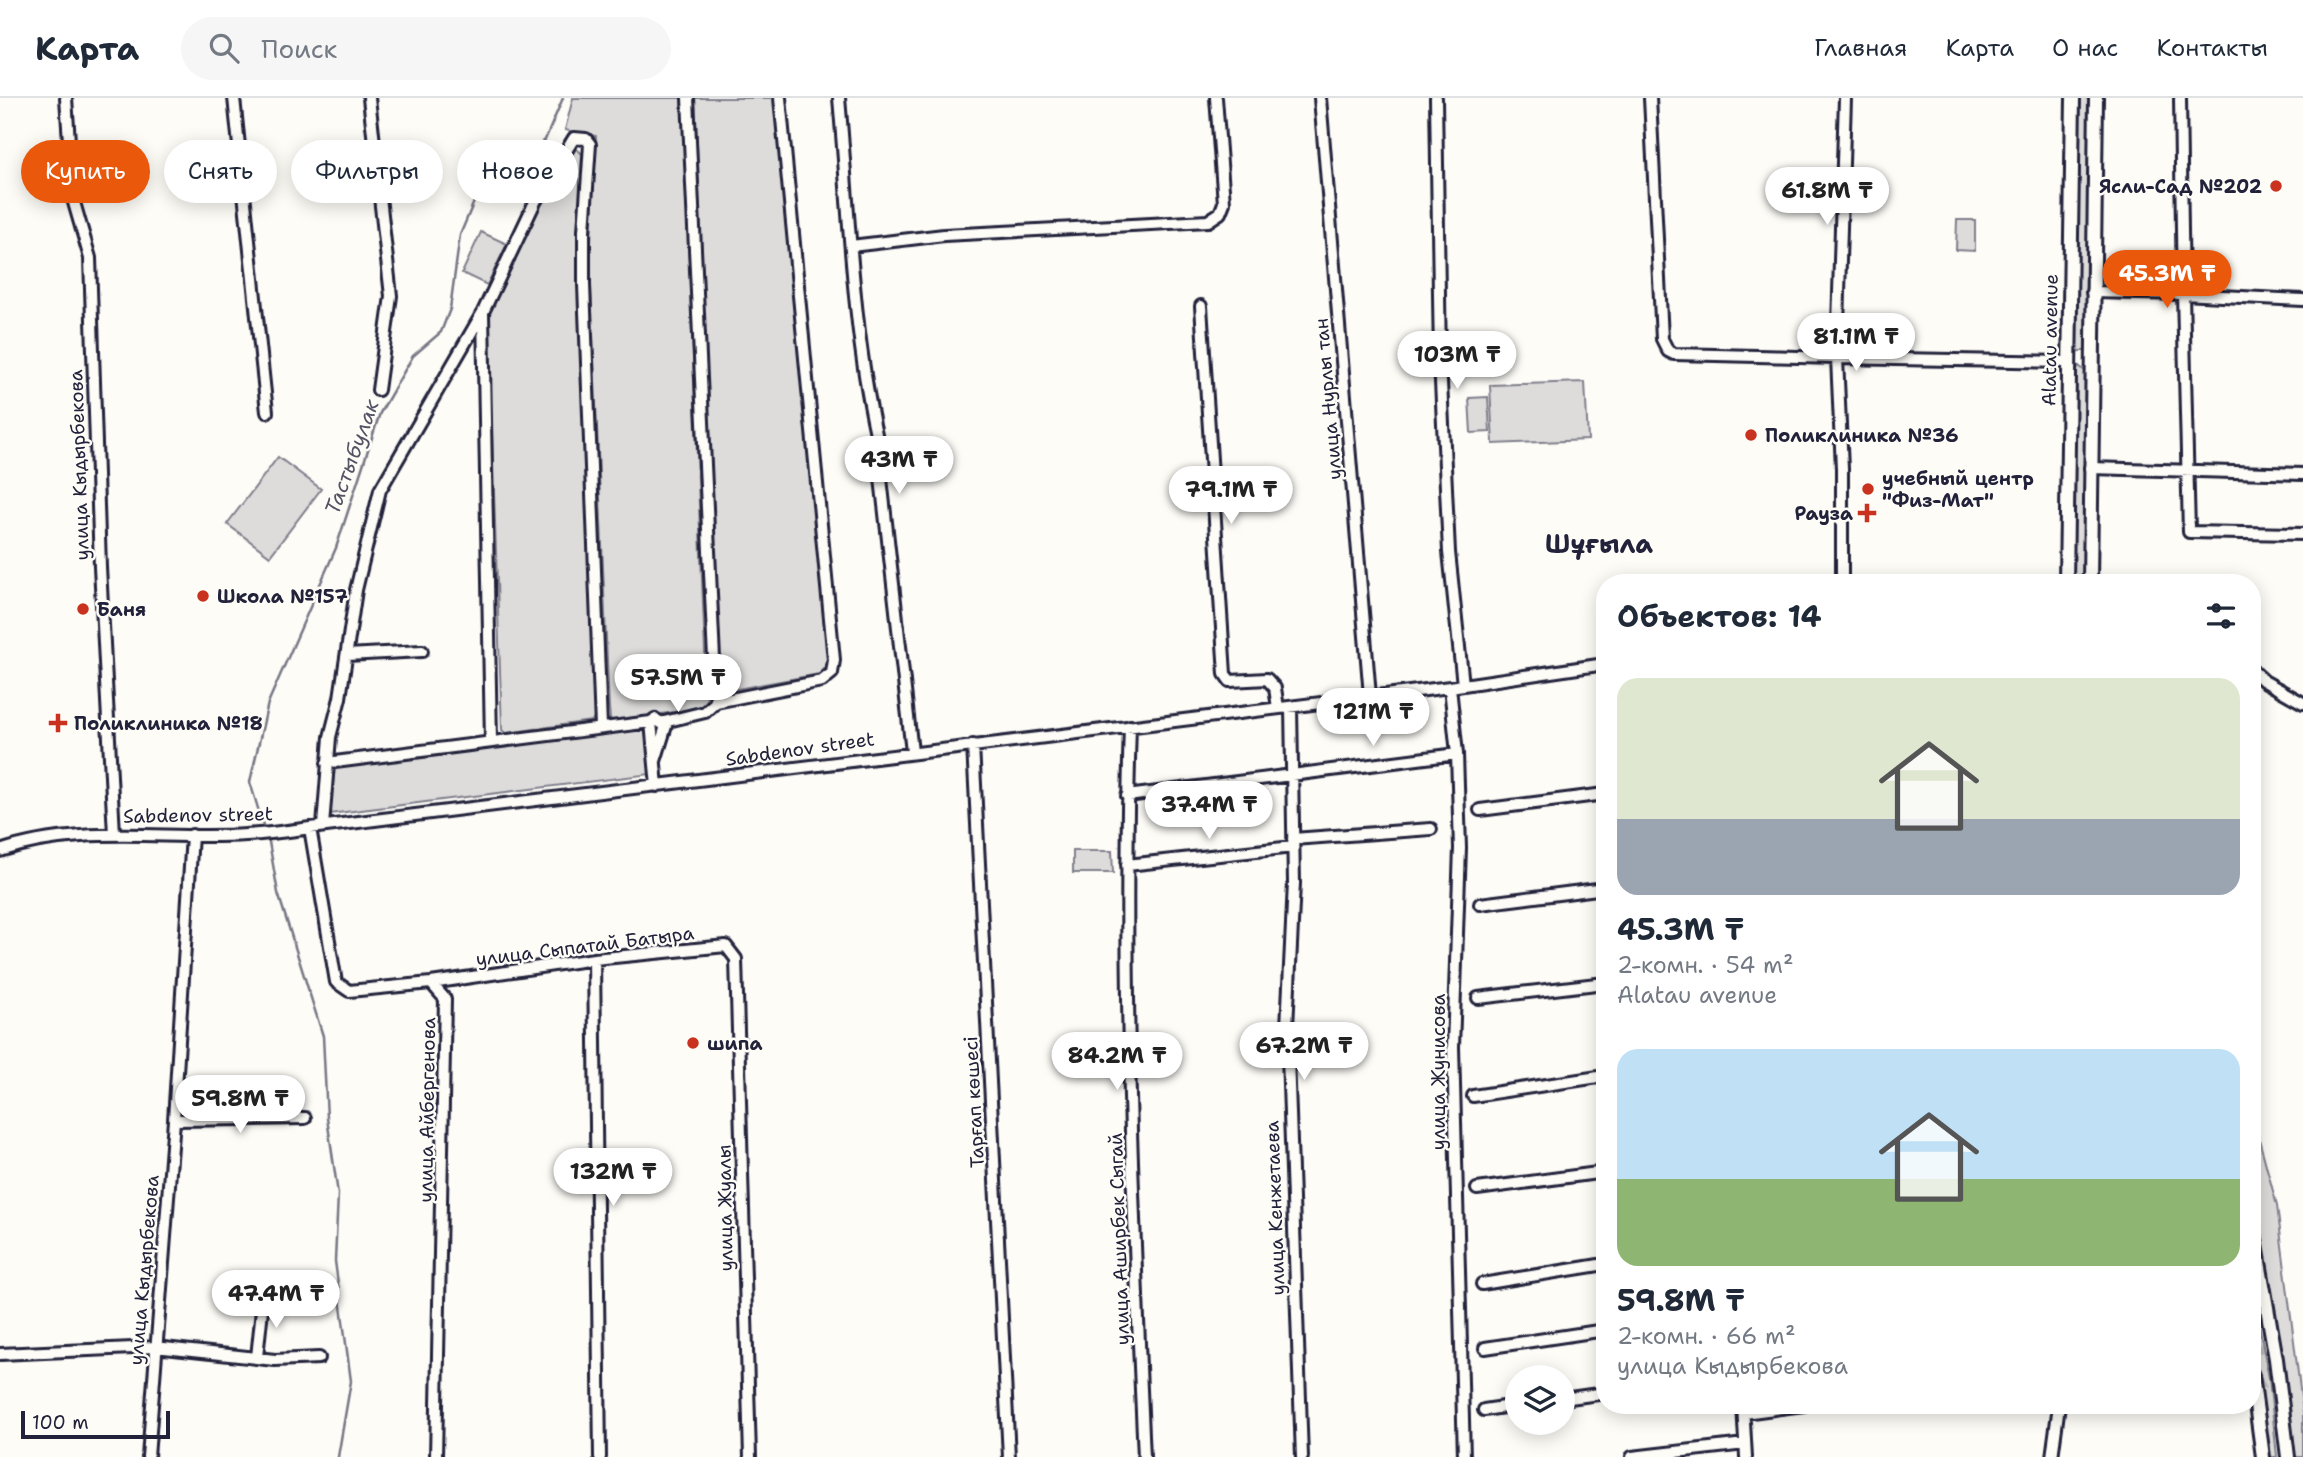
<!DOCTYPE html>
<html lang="ru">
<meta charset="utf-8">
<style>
body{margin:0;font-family:"Shantell Sans",sans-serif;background:#f6f6f7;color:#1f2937;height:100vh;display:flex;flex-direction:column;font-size:26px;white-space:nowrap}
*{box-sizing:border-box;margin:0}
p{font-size:23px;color:#747a83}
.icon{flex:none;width:38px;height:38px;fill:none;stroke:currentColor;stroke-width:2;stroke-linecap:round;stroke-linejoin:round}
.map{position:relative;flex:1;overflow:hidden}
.sheet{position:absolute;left:1596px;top:476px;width:665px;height:840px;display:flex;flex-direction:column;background:#fff;border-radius:28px;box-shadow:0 4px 18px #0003}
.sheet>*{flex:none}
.banner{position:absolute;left:21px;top:42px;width:665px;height:63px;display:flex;gap:14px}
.fabs{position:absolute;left:1505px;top:1267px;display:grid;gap:14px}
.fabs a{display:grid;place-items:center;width:70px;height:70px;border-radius:50%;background:#fff;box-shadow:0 4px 18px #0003;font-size:35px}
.scale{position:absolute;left:21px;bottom:18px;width:149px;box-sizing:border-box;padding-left:7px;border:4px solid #22223b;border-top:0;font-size:19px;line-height:24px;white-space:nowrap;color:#22223b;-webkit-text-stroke:5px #fdfcf7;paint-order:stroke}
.price{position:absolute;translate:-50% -60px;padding:0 16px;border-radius:24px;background:#fff;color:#222;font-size:23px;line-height:46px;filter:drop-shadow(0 2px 4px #0008)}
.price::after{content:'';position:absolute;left:50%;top:42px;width:21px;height:16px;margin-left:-10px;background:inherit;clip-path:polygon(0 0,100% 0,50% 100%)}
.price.active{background:#ea580c;color:#fff}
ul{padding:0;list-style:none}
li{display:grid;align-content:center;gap:14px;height:371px;padding:0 21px}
li span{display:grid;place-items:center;height:217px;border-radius:21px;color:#555}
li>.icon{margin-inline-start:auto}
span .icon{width:126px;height:126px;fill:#fffc;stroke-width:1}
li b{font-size:30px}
h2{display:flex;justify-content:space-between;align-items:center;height:84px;padding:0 21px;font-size:30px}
.chip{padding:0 24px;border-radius:32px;background:#fff;box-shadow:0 4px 18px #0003;font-size:24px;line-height:63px}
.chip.active{background:#ea580c;color:#fff}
header{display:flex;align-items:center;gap:42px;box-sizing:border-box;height:98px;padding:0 35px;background:#fff;border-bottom:2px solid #e0e1e3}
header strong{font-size:33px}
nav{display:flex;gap:38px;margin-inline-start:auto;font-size:24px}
.search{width:490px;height:63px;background:#f6f6f7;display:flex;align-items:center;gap:18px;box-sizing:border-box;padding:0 24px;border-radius:38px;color:#747a83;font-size:26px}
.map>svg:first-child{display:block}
</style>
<header>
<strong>Карта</strong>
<div class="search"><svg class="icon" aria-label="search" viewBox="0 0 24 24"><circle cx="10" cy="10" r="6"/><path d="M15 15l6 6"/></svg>Поиск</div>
<nav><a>Главная</a><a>Карта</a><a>О нас</a><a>Контакты</a></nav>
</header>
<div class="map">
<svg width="2303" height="1359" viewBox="0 0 2303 1359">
<defs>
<pattern id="forest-firs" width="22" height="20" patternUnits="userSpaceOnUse" patternTransform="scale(1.75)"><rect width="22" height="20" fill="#dddcdb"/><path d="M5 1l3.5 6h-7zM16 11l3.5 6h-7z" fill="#bdbcbd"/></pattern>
</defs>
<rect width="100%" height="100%" fill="#fdfcf7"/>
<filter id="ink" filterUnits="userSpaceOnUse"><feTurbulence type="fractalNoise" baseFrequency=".0143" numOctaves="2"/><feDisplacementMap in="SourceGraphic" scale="14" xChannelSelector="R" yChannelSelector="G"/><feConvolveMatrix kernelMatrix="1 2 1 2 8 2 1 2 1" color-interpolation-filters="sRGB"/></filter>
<g filter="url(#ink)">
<path fill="#dddcdb" stroke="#807f8b" stroke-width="2" d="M 573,0 L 681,0 L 684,35 L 707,605 L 701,610 L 614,623 L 610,621 L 609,609 L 590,166 L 596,38 L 565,32 Z
M 695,0 L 774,0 L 828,560 L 826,569 L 819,576 L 726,593 L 720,589 Z
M 2079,0 L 2090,0 L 2086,253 L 2075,253 Z
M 576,50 L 582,56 L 578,157 L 595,620 L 591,623 L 506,635 L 502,632 L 488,215 L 540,106 L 572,52 Z
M 1957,122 L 1975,122 L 1975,153 L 1956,152 Z
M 481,134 L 507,146 L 487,187 L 462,175 Z
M 2079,268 L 2086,274 L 2084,477 L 2073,478 L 2074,274 Z
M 1585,284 L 1588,342 L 1493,346 L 1490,287 Z
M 1488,299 L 1490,334 L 1471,335 L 1469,300 Z
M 278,359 L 321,391 L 270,458 L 227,426 Z
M 639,631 L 646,634 L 651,676 L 329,716 L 335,670 L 339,668 Z
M 1073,753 L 1112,753 L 1113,775 L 1073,775 Z
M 2252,1015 L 2277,1108 L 2303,1315 L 2303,1359 L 2292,1359 L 2277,1235 L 2252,1095 Z"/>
<path fill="url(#forest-firs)" stroke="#807f8b" stroke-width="2" d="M 2252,1190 L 2269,1280 L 2277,1359 L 2268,1359 L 2252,1235 Z"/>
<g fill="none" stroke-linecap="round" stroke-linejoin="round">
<path stroke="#787885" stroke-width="2.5" d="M 263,727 L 250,684 L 268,605 L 336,450 L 380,315 L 413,258 L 441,234 L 450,211 L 460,137 L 476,99 L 545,42 L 563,0
M 269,744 L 278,795 L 323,938 L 327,1020 L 338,1096 L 335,1163 L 351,1283 L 338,1359"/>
<g stroke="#22223b" stroke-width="16">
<path id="minor" d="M 66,0 L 73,101 L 90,160 L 100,469 L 114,736
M 234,0 L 267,314
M 369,0 L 391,198 L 378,292
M 688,0 L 716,604
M 839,0 C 849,111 852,227 876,336 L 912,654
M 1320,0 L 1370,598
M 1436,0 L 1440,262 L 1449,454 L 1463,587
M 1650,0 L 1662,241 L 1668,253 L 1674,256 L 1837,260 L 1845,0
M 851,148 L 944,137 L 1208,123 L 1220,115 L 1224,105 L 1216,0
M 2092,194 L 2183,196 L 2180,0
M 2303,202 L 2183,196 L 2189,434 L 2303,436
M 1201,208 L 1225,576 L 1230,583 L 1267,581 L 1275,590 L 1278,610
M 483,215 L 491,643
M 2090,370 L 2303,376
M 1842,485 L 1842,371 L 1837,260 L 2068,264
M 347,557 L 422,553
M 2252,572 L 2264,583 L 2303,605
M 1450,589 L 1457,656 L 1460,750 L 1453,949 L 1464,1359
M 1291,609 L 1294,785 L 1287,929 L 1302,1359
M 651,624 L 657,688
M 664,624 L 705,614 L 716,604 L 822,583 L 832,575 L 834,562 L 780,0
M 1130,628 C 1122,871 1133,1116 1144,1359
M 973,647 L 1009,1359
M 327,665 L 651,624 L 655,621 L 666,628 L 655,663
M 1127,698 L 1457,656
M 1480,712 L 1605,696
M 323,728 L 330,639 L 340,600 L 356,492 L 380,392 L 483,214 L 535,104 L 574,40 L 586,41 L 590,46 L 584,133 L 584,187 L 601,629
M 310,730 L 336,884 L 349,893 L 431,885 L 445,901 L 436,1359
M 1293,741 L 1431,731
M 0,753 C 78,726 165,742 246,737 C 267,736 289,733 310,730 L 1450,589 L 1605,566
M 1127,767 L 1293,749
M 1480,806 L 1605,790
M 594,861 L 600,1359
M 431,885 L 594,861 L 726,848 L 736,861 L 750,1359
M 1478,900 L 1605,885
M 1473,998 L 1605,978
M 174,1022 L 305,1020
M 1477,1091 L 1605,1074
M 1482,1186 L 1605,1166
M 1485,1250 L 1605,1232
M 0,1256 L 155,1249 L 275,1262 L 319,1260
M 257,1259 L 263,1202
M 1563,1301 L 1605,1295
M 1743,1307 L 1746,1359
M 1484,1312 L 1517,1307
M 1744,1315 L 1804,1307
M 148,1359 L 174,1022 L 192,737
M 1632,1359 L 1745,1346
M 2052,1359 L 2059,1307"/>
</g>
<g stroke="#22223b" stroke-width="18">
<path id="major" d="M 2066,485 L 2073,0
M 2090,485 L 2096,0
M 2252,1124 L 2276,1261 L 2288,1359
M 2252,1277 L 2263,1359"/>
</g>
<use href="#minor" stroke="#fdfcf7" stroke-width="10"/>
<use href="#major" stroke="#fdfcf7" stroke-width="12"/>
</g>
</g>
<g fill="#c8321e" stroke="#fdfcf7" stroke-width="2.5">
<circle cx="2276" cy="88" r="7"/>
<circle cx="1751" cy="337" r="7"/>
<circle cx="1868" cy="391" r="7"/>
<path d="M1863.5 404.5h7v7h7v7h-7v7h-7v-7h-7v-7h7z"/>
<circle cx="203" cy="498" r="7"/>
<circle cx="83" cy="511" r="7"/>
<path d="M54.5 614.5h7v7h7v7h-7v7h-7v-7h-7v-7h7z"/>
<circle cx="693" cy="945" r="7"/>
</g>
<g text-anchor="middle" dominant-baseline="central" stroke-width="5" stroke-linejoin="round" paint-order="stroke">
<g font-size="19" font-weight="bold" fill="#22223b" stroke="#fdfcf7" text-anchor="start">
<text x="2262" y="88" text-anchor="end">Ясли-Сад №202</text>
<text x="1765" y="337">Поликлиника №36</text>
<text x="1882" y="380">учебный центр<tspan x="1882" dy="22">"Физ-Мат"</tspan></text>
<text x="1853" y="415" text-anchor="end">Рауза</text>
<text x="217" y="498">Школа №157</text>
<text x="97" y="511">Баня</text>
<text x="74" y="625">Поликлиника №18</text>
<text x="707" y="945">шипа</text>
</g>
<g font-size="19" fill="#22223b" stroke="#fdfcf7">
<text transform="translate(2050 242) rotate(-89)">Alatau avenue</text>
<text transform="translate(1328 301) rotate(-95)">улица Нурлы тан</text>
<text transform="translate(79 367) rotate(-92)">улица Кыдырбекова</text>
<text transform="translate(800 651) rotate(-8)">Sabdenov street</text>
<text transform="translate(198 717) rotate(-1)">Sabdenov street</text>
<text transform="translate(585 848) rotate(-7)">улица Сыпатай Батыра</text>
<text transform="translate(1438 974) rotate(-90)">улица Жунисова</text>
<text transform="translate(974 1004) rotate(-93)">Тарғап көшесі</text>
<text transform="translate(427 1012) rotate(-89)">улица Айбергенова</text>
<text transform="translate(725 1110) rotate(-91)">улица Жуалы</text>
<text transform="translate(1275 1110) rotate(-92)">улица Кенжетаева</text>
<text transform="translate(1119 1141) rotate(-92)">улица Аширбек Сыгай</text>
<text transform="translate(144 1172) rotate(-85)">улица Кыдырбекова</text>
</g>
<g font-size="21" font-style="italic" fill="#545466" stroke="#fdfcf7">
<text transform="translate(352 359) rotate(-70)">Тастыбулак</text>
</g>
<g font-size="26" font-weight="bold" fill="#22223b" stroke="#fdfcf7">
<text x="1599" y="445">Шұғыла</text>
</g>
</g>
</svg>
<div class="fabs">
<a><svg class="icon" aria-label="layers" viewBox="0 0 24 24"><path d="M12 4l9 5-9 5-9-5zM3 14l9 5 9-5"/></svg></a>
</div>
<div class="scale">100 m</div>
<b class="price" style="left:1827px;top:129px">61.8M ₸</b>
<b class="price active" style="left:2167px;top:212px">45.3M ₸</b>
<b class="price" style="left:1856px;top:275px">81.1M ₸</b>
<b class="price" style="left:1457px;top:293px">103M ₸</b>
<b class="price" style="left:899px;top:398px">43M ₸</b>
<b class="price" style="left:1231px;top:428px">79.1M ₸</b>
<b class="price" style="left:678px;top:616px">57.5M ₸</b>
<b class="price" style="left:1373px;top:650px">121M ₸</b>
<b class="price" style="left:1209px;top:743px">37.4M ₸</b>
<b class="price" style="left:1304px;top:984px">67.2M ₸</b>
<b class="price" style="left:1117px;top:994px">84.2M ₸</b>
<b class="price" style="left:240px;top:1037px">59.8M ₸</b>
<b class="price" style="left:613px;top:1110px">132M ₸</b>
<b class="price" style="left:276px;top:1232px">47.4M ₸</b>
<div class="banner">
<a class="chip active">Купить</a>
<a class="chip">Снять</a>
<a class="chip">Фильтры</a>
<a class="chip">Новое</a>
</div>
<section class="sheet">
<h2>Объектов: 14<svg class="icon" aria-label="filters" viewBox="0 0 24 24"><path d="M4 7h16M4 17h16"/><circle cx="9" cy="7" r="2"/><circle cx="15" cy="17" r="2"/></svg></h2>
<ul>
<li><span style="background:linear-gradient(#dfe7d0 65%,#9aa5b1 0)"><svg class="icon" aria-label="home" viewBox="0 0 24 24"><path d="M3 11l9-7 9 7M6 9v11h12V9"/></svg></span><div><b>45.3M ₸</b><p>2-комн. · 54 m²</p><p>Alatau avenue</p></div></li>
<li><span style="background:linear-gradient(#bfe0f5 60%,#8fb573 0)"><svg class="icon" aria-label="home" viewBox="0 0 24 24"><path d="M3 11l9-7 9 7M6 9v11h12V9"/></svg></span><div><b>59.8M ₸</b><p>2-комн. · 66 m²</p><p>улица Кыдырбекова</p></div></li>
</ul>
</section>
</div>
